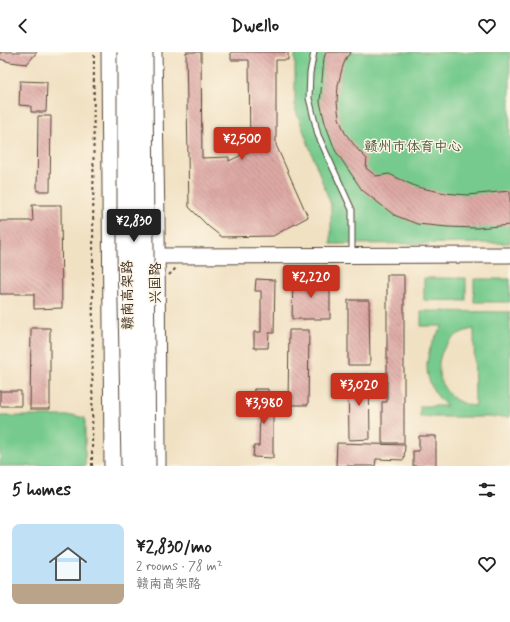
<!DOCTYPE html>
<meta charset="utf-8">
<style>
body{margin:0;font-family:Mynerve,"LXGW WenKai TC",sans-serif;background:#f6f6f6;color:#222;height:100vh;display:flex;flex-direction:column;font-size:15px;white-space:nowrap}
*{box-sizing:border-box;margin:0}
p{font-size:13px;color:#767676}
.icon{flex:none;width:22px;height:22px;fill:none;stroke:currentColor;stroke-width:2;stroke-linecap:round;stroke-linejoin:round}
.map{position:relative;height:414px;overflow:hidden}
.panel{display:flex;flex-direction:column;background:#fff;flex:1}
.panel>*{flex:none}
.price{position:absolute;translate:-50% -34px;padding:0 9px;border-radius:4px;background:#c8321e;color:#fff;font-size:13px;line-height:26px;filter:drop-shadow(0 1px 2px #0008)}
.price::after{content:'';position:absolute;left:50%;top:24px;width:12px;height:9px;margin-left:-6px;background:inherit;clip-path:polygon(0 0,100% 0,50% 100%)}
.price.current{background:#222;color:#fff}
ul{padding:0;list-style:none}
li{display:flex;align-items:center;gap:12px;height:100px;padding:0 12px}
li span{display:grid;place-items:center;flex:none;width:112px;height:80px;border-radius:8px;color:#555}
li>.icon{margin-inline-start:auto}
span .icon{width:48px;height:48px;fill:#fffc;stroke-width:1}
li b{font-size:17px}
h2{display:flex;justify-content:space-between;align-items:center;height:48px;padding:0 12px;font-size:17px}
header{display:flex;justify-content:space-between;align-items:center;height:52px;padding:0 12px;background:#fff;font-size:18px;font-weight:700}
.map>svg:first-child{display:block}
</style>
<header><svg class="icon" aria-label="back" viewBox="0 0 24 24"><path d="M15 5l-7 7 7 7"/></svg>Dwello<svg class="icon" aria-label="heart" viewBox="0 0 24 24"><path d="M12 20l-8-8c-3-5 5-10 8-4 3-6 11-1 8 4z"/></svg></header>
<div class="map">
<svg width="510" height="414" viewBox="0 0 510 414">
<defs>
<pattern id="building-back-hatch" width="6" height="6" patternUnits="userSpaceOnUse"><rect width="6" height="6" fill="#dea9a5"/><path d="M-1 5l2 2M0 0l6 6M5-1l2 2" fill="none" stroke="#b58a86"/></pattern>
</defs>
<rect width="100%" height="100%" fill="#fcf5e5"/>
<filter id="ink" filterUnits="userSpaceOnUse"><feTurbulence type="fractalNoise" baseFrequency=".025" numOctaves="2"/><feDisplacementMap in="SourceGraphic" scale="8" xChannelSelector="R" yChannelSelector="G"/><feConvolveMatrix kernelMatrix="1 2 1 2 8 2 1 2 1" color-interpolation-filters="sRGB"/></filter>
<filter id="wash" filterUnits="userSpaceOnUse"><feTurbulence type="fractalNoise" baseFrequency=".012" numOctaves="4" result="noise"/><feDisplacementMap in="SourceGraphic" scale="16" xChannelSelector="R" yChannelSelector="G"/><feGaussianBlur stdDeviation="0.9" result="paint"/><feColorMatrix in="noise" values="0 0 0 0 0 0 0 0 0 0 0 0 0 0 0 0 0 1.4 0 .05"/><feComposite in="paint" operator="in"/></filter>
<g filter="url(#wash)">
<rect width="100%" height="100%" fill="#f1e1c3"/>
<path fill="#76ca8d" stroke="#587a56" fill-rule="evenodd" d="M 295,0 L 510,0 L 510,191 L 331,192 L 331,153 L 295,56 Z
M 424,226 L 466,226 L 466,249 L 424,248 Z
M 474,227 L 510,227 L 510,250 L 474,250 Z
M 421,259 L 510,260 L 510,365 L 420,365 L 420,354 L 447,354 C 420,331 422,300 443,274 L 421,274 ZM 474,277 L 475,354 L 474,354 C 427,348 427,284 474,277 Z
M 0,364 L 76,364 L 85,366 L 85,414 L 0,414 Z"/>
<g id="blocks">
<path fill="url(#building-back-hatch)" d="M 0,0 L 37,0 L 27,12 L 10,10 L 0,7 Z
M 186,0 L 201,0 L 202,106 L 229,105 L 229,109 L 250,99 L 249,8 L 231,8 L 231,0 L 288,0 L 288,8 L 276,8 L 276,93 L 308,165 L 273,184 L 222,185 L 209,175 L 189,155 Z
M 326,0 L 351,0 L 346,6 L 342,17 L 338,33 L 337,50 L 339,66 L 345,81 L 359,99 L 367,107 L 366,116 L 376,124 L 389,122 L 417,135 L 445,141 L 467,143 L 510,139 L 510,173 L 477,176 L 448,175 L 417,172 L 394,163 L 362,138 L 335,98 L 325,71 L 320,50 L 324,6 Z
M 20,29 L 47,30 L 46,60 L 31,60 L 31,54 L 19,53 Z
M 38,64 L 51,64 L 50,139 L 37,139 Z
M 32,153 L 61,153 L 62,256 L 34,257 L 34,242 L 0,242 L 0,169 L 33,169 Z
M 387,223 L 404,223 L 404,391 L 382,391 L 382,350 L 387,350 Z
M 256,227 L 275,228 L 274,281 L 269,281 L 268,296 L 254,296 L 254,280 L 261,280 L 261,239 L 255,239 Z
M 293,227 L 330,227 L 330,267 L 292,267 Z
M 348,248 L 369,248 L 370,313 L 348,313 Z
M 31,276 L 50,276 L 50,357 L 30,357 Z
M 289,278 L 309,278 L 308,353 L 288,353 Z
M 369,322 L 370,387 L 349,388 L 348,323 Z
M 254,337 L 268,337 L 268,352 L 273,353 L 273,406 L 253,405 L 254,394 L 259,394 L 260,353 L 253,353 Z
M 0,339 L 21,339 L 21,354 L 0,354 Z
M 419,384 L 436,384 L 436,414 L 413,414 L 413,399 L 419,399 Z
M 337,391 L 405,393 L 404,408 L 376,407 L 375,414 L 336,414 Z"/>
</g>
</g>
<g filter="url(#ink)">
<use href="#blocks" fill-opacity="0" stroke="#564537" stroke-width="1"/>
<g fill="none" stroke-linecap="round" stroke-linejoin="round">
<g stroke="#564537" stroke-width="7">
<path id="lane" d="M 314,0 L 310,21 L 309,46 L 318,83 L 352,158 L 352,202"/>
</g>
<g stroke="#564537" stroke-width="17">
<path id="secondary" d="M 145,204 L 510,203"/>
</g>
<g stroke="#564537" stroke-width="19">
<path id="primary" d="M 110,0 L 113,414
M 153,0 L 156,167 L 157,414"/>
</g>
<path stroke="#564537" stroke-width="2" stroke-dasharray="3 3" stroke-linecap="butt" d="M 169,223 L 176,216
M 92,414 L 94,0"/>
<use href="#lane" stroke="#fff" stroke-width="5"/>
<use href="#secondary" stroke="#fff" stroke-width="15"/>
<use href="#primary" stroke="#fff" stroke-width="17"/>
<g stroke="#564537" stroke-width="21" stroke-linecap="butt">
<path id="highway-bridge" d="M 127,0 L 127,199 L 131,414
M 143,0 L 144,201 L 146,414"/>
</g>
<use href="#highway-bridge" stroke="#fff" stroke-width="19"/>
</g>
</g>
<g text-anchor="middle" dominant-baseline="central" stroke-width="3" stroke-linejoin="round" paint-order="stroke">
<g font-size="14" fill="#4d5a3f" stroke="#fcf5e5">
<text x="413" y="95">赣州市体育中心</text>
</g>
<g font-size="14" fill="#3b2a1e" stroke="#fcf5e5">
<text transform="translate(156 231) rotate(-90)">兴国路</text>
<text transform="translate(128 243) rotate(-91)">赣南高架路</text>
</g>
</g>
</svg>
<b class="price" style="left:242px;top:109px">¥2,500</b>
<b class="price current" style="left:134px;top:191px">¥2,830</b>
<b class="price" style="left:311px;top:247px">¥2,220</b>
<b class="price" style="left:359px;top:355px">¥3,020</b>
<b class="price" style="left:264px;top:373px">¥3,980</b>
</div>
<section class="panel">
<h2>5 homes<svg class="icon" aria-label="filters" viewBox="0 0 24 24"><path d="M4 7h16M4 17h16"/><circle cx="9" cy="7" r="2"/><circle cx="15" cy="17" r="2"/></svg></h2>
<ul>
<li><span style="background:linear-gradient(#bfe0f5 75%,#b9a48a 0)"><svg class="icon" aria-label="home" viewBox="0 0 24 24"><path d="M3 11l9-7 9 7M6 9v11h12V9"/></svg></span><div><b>¥2,830/mo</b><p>2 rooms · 78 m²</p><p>赣南高架路</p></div><svg class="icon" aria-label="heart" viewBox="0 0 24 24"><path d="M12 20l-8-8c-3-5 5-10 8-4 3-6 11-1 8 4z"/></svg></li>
</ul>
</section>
